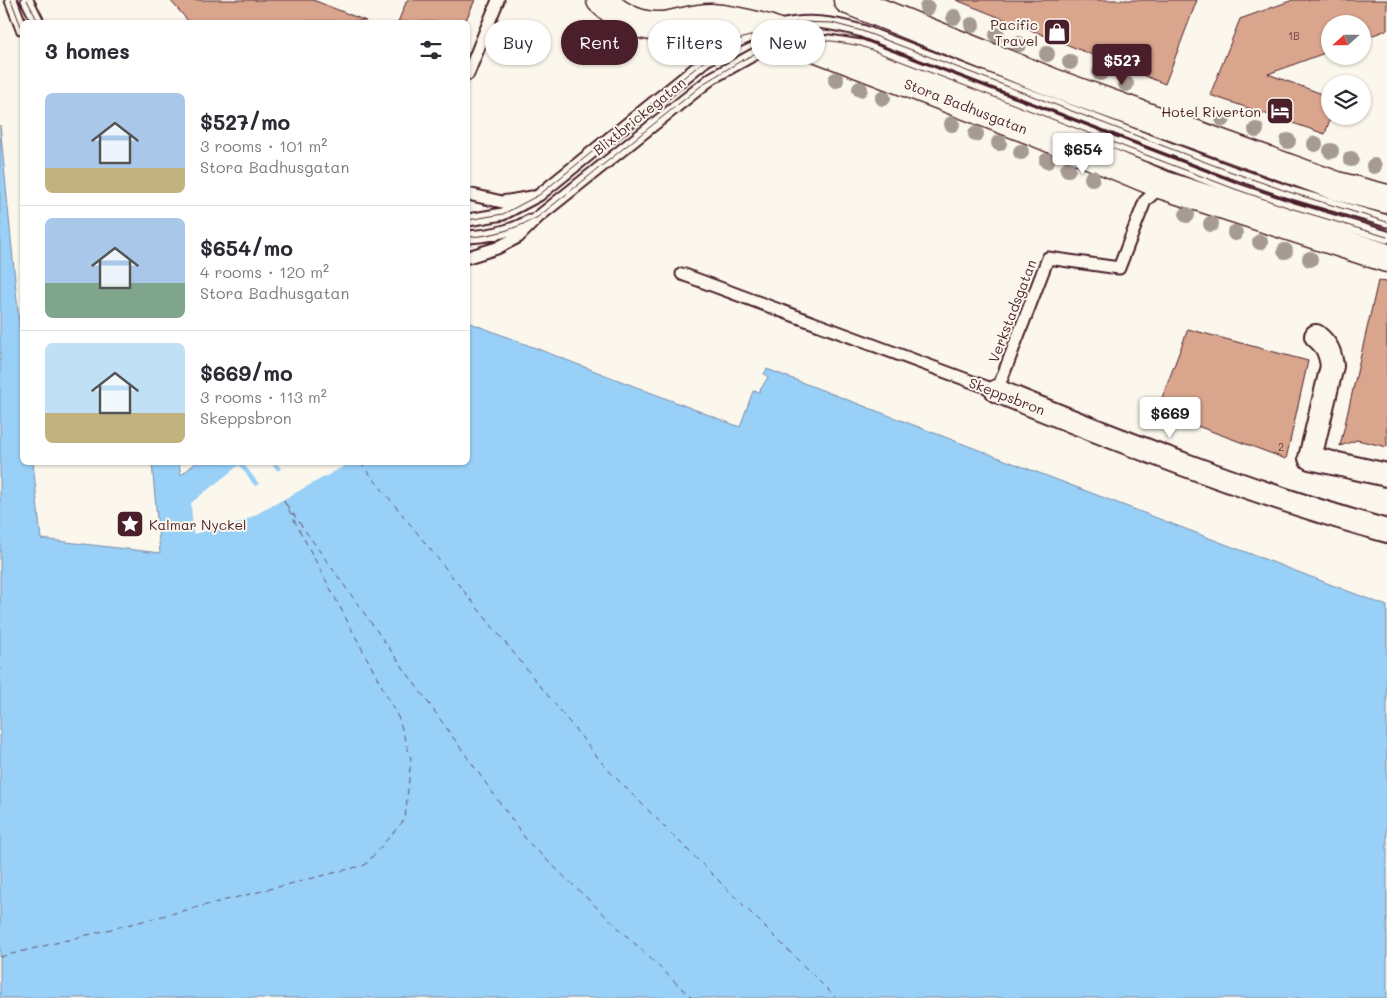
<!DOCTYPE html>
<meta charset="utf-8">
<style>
body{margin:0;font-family:Mali,sans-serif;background:#f2f2f3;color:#2b2b33;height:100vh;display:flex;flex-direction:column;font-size:19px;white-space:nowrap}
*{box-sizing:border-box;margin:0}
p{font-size:16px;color:#7c7c81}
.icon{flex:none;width:28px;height:28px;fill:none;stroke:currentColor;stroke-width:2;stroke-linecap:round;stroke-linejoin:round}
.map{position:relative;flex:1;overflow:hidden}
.drawer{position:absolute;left:20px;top:20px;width:450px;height:445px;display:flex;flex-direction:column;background:#fff;border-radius:8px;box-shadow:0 1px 4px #0004}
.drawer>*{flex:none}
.guide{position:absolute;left:485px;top:20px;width:475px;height:45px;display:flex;gap:10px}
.needle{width:32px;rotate:249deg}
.buttons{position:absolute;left:1321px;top:15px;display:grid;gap:10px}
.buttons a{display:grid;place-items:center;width:50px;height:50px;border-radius:50%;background:#fff;box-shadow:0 1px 4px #0004;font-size:25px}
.price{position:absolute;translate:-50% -42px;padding:0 11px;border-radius:5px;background:#fff;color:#222;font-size:16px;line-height:32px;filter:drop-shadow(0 1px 2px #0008)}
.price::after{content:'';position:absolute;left:50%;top:30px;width:15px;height:11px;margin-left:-8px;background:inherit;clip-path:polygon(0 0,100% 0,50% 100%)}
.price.selected{background:#4a1f2b;color:#fff}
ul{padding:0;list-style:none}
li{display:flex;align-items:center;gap:15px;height:125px;padding:0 25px}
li+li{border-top:1px solid #e1e1e2}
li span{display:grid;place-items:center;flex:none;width:140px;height:100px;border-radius:8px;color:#555}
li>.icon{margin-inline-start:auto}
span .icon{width:60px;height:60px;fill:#fffc;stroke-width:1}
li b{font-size:21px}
h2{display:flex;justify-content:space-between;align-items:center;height:60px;padding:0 25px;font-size:21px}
.tag{padding:0 18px;border-radius:22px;background:#fff;box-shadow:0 1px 4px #0004;font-size:18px;line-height:45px}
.tag.selected{background:#4a1f2b;color:#fff}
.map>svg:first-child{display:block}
</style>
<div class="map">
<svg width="1387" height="998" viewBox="0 0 1387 998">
<rect width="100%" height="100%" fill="#fbf7ec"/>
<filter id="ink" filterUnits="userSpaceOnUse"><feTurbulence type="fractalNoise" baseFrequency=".02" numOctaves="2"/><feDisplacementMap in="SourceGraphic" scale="10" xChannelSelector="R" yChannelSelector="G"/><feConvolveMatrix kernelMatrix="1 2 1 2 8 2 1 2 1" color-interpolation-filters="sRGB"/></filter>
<g filter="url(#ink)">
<path fill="#99d0f8" stroke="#7989a6" d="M 0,125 L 22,352 L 22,462 L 33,463 L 41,539 L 160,553 L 152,463 L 179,463 L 181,475 L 197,462 L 468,462 L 468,322 L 740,427 L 753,391 L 759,392 L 768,377 L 764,374 L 767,369 L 1387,606 L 1387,998 L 0,998 Z"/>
<path fill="#fbf7ec" d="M 243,463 L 271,463 L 278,471 L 281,468 L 276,463 L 350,463 L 240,523 L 193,534 L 191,503 L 239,465 L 255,486 L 259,484 Z"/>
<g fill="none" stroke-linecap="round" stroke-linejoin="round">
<path stroke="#625468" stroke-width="1" stroke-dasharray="6 5" stroke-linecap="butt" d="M 360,462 L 607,769 L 836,998
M 286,504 L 528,842 L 692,998
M 0,957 L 365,865 L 405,819 L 411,759 L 399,719 L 283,499"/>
</g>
<path fill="#d9a58d" stroke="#4a1f2b" d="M 170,0 L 313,0 L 366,21 L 189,22 Z
M 407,0 L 475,0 L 465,22 L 398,22 Z
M 956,0 L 1197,0 L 1165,84 Z
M 1293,0 L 1387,0 L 1387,30 L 1362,39 L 1362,24 L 1330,24 L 1330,51 L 1268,74 L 1325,95 L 1330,106 L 1331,116 L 1325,134 L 1210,95 L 1240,19 Z
M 1378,281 L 1387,282 L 1387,447 L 1357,440 L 1340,446 Z
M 1188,329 L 1308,361 L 1286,459 L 1157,411 Z"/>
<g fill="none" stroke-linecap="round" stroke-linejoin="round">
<g stroke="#4a1f2b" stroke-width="15">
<path id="lane" d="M 11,0 L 22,29
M 27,0 L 38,22
M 777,27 C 807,18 833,23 862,31 L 1229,171 L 1289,192 L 1387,221
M 829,41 L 861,46 L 1235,189 L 1290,208 L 1387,237
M 468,74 L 498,0
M 468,194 L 502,202 L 532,197
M 468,220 L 503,214 L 539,195 L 706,60 L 734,43 L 759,32
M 468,237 C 489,236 510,232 529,221
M 468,257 L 497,248 L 518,237 L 538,217 L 712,78 L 762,50 L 788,42
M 682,274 L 997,391 L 1048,258 L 1119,268 L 1145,201 L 1162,186"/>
</g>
<g stroke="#4a1f2b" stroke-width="26">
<path id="street" d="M 1316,336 C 1327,345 1330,352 1332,366 L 1310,458 L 1387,475
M 997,391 C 1125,443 1254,494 1387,531"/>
</g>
<g stroke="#4a1f2b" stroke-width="31">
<path id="secondary" d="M 601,0 C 620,18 643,30 670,25 C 684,22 697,18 711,18 C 730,19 749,24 768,29 L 1036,132 L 1163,185 L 1387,258
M 848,0 L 1056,84 L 1337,186 L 1387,199"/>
</g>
<use href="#lane" stroke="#fbf7ec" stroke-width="11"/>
<use href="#street" stroke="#fbf7ec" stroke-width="22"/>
<use href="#secondary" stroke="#fbf7ec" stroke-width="28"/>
<path stroke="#4a1f2b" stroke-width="1" d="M 11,0 L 22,29
M 27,0 L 38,22
M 468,220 L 503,214 L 539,195 L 683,78 L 706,60 L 743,38 L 798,22 L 832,23 L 862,31 L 1229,171 L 1289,192 L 1387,222
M 468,237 C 493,236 515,229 538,217 L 706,82 L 739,62 L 762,50 L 795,41 L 832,41 L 861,46 L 1235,189 L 1290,208 L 1387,237"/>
</g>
<g fill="#a69b92">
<circle cx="927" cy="8" r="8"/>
<circle cx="954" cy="17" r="8"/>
<circle cx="972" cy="25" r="8"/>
<circle cx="997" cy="35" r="8"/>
<circle cx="1019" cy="44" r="8"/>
<circle cx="1047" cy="54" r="8"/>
<circle cx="1070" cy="62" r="8"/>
<circle cx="1100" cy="73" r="8"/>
<circle cx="836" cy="80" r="8"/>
<circle cx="1126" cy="84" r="8"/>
<circle cx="860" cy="89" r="8"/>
<circle cx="883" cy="98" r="8"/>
<circle cx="1223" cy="119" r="8"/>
<circle cx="952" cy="124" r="8"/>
<circle cx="1256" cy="130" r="8"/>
<circle cx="976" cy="134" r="8"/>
<circle cx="1288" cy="141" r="8"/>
<circle cx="999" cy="143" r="8"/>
<circle cx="1315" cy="144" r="8"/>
<circle cx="1331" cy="151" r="8"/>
<circle cx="1021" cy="152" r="8"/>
<circle cx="1351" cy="159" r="8"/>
<circle cx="1047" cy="161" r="8"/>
<circle cx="1374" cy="166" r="8"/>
<circle cx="1068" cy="169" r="8"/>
<circle cx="1092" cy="178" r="8"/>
<circle cx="1187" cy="215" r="8"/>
<circle cx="1211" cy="224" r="8"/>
<circle cx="1235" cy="233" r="8"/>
<circle cx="1260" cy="242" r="8"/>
<circle cx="1285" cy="251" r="8"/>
<circle cx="1310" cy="259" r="8"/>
</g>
</g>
<defs>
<g id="shop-square" transform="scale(1.4375)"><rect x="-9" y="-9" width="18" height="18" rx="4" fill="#4a1f2b" stroke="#fbf7ec"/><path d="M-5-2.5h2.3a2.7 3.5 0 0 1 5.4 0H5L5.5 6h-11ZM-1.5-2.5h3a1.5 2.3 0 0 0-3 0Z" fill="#fff"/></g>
<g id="hotel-square" transform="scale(1.4375)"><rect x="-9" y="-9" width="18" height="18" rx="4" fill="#4a1f2b" stroke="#fbf7ec"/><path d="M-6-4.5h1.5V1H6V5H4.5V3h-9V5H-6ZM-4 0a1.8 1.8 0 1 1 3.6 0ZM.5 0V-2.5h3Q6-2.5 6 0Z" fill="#fff"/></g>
<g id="sight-square" transform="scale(1.4375)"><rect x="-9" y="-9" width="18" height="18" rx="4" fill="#4a1f2b" stroke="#fbf7ec"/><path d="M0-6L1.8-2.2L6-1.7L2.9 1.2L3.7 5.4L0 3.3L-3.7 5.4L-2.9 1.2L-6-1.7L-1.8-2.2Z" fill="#fff"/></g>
</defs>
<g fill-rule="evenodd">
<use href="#shop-square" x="1057" y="32"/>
<use href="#hotel-square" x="1280" y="111"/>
<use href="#sight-square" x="130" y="524"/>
</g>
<g text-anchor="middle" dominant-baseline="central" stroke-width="4" stroke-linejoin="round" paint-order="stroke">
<g font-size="11" fill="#6e4044">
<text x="1294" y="35">1B</text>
<text x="1281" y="446">2</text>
</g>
<g font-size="14" fill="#4a1f2b" stroke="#fbf7ec" text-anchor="end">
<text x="1038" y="24">Pacific<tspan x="1038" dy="16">Travel</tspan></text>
<text x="1261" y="111">Hotel Riverton</text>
<text x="149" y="524" text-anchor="start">Kalmar Nyckel</text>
</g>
<g font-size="14" fill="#4a1f2b" stroke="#fbf7ec">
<text transform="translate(966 106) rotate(21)">Stora Badhusgatan</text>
<text transform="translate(639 116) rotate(-39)">Blixtbrickegatan</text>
<text transform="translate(1012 311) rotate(-69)">Verkstadsgatan</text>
<text transform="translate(1007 396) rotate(21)">Skeppsbron</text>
</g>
</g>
</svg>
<div class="buttons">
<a><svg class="needle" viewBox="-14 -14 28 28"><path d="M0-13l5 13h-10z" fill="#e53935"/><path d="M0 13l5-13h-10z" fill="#7c7c81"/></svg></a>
<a><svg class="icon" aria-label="layers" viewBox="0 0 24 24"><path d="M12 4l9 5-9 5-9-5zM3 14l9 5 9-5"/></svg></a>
</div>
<b class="price selected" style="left:1122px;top:86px">$527</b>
<b class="price" style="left:1083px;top:175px">$654</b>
<b class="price" style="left:1170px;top:439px">$669</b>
<div class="guide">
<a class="tag">Buy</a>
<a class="tag selected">Rent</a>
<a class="tag">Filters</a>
<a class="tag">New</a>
</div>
<section class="drawer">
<h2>3 homes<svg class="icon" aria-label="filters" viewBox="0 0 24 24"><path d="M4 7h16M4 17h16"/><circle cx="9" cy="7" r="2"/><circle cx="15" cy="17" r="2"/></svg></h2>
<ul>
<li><span style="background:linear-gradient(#a9c7e8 75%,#c2b280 0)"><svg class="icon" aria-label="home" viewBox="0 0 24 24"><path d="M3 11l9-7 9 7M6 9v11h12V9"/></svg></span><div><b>$527/mo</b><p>3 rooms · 101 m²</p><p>Stora Badhusgatan</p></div></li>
<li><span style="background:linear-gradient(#a9c7e8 65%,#7fa58c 0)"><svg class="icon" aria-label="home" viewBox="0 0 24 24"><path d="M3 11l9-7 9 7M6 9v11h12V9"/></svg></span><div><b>$654/mo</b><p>4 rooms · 120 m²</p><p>Stora Badhusgatan</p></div></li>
<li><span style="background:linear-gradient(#bfe0f5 70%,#c2b280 0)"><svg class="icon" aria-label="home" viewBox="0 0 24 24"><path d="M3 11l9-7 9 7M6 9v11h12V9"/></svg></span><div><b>$669/mo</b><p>3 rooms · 113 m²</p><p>Skeppsbron</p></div></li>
</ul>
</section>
</div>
